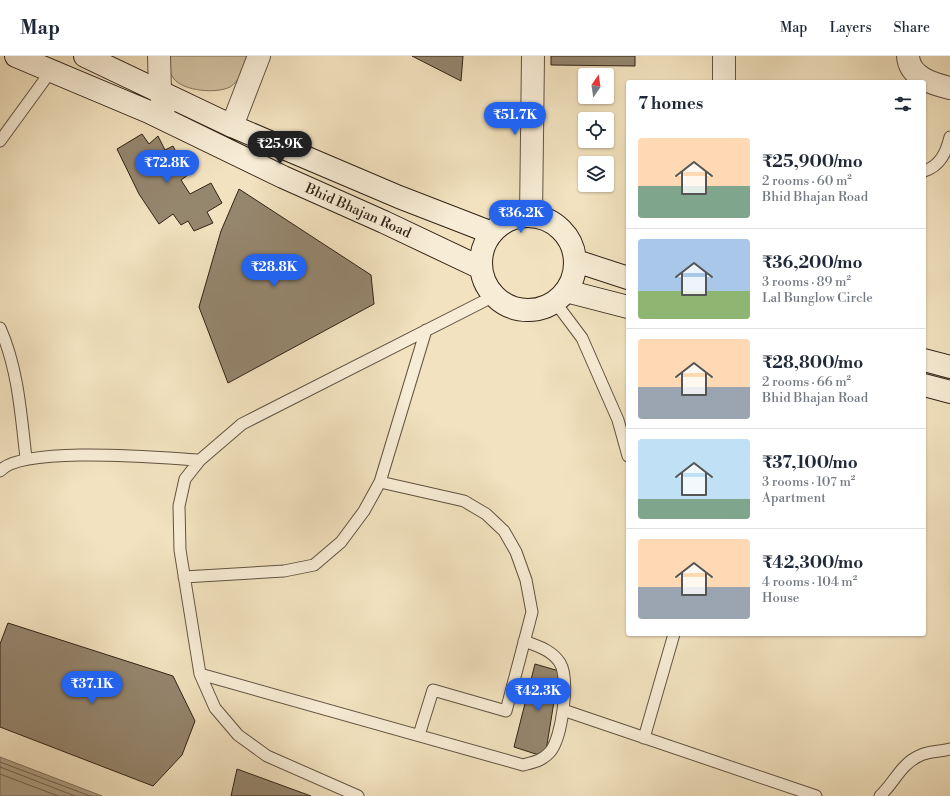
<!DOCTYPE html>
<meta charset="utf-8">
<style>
body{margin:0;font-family:"Libre Bodoni",serif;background:#f2f2f3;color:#1f2937;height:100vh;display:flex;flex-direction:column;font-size:15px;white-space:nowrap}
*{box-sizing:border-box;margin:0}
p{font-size:13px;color:#747a83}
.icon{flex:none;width:22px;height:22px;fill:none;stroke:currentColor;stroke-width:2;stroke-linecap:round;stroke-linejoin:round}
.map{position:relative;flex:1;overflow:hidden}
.drawer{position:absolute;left:626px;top:24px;width:300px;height:556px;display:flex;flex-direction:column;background:#fff;border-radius:4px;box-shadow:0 1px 3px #0004}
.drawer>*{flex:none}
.needle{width:26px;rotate:13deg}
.tools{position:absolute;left:578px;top:12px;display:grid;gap:8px}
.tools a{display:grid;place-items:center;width:36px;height:36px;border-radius:4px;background:#fff;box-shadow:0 1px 3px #0004;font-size:20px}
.price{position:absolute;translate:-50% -34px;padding:0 9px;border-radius:14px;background:#2563eb;color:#fff;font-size:13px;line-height:26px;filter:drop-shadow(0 1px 2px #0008)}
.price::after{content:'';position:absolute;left:50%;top:24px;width:12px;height:9px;margin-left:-6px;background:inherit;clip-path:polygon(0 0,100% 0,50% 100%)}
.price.current{background:#222;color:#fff}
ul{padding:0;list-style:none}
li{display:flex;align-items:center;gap:12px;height:100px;padding:0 12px}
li+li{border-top:1px solid #e0e1e3}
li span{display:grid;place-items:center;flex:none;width:112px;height:80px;border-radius:4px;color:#555}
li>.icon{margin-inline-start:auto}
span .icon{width:48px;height:48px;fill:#fffc;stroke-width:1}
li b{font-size:17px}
h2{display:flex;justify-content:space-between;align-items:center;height:48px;padding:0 12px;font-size:17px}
header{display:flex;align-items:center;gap:24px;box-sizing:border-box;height:56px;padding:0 20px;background:#fff;border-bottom:1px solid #e0e1e3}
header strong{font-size:19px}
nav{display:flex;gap:22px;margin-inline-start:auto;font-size:14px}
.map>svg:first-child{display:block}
</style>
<header>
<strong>Map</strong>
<nav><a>Map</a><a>Layers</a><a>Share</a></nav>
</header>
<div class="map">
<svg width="950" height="740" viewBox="0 0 950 740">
<rect width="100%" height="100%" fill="#f2e2bf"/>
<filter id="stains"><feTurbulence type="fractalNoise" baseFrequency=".005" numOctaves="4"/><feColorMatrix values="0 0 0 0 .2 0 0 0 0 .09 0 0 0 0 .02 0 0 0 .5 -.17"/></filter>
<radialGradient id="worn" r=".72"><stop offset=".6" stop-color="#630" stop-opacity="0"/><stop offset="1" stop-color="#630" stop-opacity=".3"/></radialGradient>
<path fill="#d1c2a2" stroke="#81725c" d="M 164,0 L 250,0 C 246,10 240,25 230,31 C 216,38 184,35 174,23 C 169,17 167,7 164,0 Z"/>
<path fill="#b0a186" stroke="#7d6f5a" d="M 0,701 L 102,740 L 0,740 Z"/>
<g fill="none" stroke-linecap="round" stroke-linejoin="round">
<path stroke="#70624e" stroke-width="1" d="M 0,706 L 90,740
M 0,711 L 75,740
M 0,718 L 58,740"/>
</g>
<path fill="#95866e" stroke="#312317" d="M 412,0 L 463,0 L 461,25 Z
M 551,0 L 635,0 L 635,10 L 551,9 Z
M 142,78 L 149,88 L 158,80 L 165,94 L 173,90 L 188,119 L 181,124 L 190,138 L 211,127 L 222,147 L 207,156 L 213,167 L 194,175 L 188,165 L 181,169 L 173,158 L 159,168 L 139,138 L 117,93 Z
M 239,133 L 371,219 L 374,248 L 228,327 L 199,251 L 221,175 Z
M 8,567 L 173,620 L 195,665 L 182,699 L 153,730 L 0,671 L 0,588 Z
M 535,608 L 559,615 L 545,701 L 514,691 Z
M 237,713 L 311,740 L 231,740 Z"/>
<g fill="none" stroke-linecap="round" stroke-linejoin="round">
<g stroke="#615341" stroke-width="13">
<path id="lane" d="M 0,85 L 51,15
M 924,115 C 940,110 946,97 950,81
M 555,246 L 582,282 L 618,364 L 628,400
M 0,272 C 18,312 21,359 26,402
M 0,415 C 23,389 163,402 200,404
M 380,426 L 464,445 L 486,458 L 504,475 L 516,496 L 526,524 L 532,556 L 506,655 L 433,634 L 419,679
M 184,521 L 284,515 L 314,509 L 341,486 L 364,455 L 380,426 L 426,274
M 200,618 L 523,709 C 534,706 542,705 550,696 C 562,682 570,623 560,607 C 552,594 537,590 524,585
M 563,654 L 816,740
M 644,682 L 674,578
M 358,740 L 267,700 L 238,679 L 215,652 L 200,618 L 180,494 L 179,450 L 185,423 L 200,404 L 242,368 L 494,240
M 880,740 C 894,727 901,708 919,700 C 928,695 940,696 950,693"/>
</g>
<g stroke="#615341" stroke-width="24">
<path id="street" d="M 159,0 L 160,34 L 164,52
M 908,0 C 909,21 933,28 950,32
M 724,26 L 724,0
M 232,70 L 259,0
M 531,160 L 533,0"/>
</g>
<g stroke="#312317" stroke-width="24">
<path id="secondary" d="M 16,0 L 149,56 L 283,121 L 384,166 L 481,212
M 85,0 L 232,70 L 399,141 L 492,177
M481 207a47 47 0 1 1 94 0a47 47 0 1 1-94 0Z
M 576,205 L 628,222
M 566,235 L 628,251
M 924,304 L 950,311
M 924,329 L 950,336"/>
</g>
<use href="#lane" stroke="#f7ecd5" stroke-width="11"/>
<use href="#street" stroke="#f7ecd5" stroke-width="22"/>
<use href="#secondary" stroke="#f7ecd5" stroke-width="22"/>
</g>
<g text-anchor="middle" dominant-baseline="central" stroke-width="3.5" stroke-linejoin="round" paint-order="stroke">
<g font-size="14" fill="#312317" stroke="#f7ecd5">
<text transform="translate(358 155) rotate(24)">Bhid Bhajan Road</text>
</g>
</g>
<rect width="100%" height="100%" filter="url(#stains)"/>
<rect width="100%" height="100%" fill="url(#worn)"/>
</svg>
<div class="tools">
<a><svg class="needle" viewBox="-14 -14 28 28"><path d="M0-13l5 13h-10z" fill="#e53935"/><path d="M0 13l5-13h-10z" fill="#747a83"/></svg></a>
<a><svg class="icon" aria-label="locate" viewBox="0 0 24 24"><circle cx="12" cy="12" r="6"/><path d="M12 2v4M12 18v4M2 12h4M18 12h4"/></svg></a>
<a><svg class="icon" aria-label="layers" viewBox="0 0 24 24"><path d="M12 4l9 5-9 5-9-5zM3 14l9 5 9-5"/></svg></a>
</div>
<b class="price" style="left:515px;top:80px">₹51.7K</b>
<b class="price current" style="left:280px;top:109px">₹25.9K</b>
<b class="price" style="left:167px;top:128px">₹72.8K</b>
<b class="price" style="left:521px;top:178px">₹36.2K</b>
<b class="price" style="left:274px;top:232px">₹28.8K</b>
<b class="price" style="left:92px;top:649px">₹37.1K</b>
<b class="price" style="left:538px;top:656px">₹42.3K</b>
<section class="drawer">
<h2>7 homes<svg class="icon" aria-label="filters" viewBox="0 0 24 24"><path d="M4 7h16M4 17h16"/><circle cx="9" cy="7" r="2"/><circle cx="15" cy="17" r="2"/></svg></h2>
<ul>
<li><span style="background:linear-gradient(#ffd9b3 60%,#7fa58c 0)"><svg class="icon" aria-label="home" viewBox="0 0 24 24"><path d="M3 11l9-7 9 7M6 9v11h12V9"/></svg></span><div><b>₹25,900/mo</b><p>2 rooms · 60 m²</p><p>Bhid Bhajan Road</p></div></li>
<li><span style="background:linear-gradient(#a9c7e8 65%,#8fb573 0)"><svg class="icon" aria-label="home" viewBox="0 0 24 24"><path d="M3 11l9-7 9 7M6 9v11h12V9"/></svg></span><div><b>₹36,200/mo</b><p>3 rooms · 89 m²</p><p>Lal Bunglow Circle</p></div></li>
<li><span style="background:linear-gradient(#ffd9b3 60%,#9aa5b1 0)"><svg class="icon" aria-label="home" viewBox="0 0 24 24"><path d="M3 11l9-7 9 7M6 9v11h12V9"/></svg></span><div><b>₹28,800/mo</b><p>2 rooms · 66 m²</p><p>Bhid Bhajan Road</p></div></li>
<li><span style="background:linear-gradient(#bfe0f5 75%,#7fa58c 0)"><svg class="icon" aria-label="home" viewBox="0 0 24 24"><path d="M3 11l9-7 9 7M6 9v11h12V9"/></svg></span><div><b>₹37,100/mo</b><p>3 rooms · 107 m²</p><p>Apartment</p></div></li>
<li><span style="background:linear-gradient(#ffd9b3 60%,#9aa5b1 0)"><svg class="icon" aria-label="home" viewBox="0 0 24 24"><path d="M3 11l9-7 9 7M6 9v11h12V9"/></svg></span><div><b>₹42,300/mo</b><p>4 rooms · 104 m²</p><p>House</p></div></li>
</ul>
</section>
</div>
